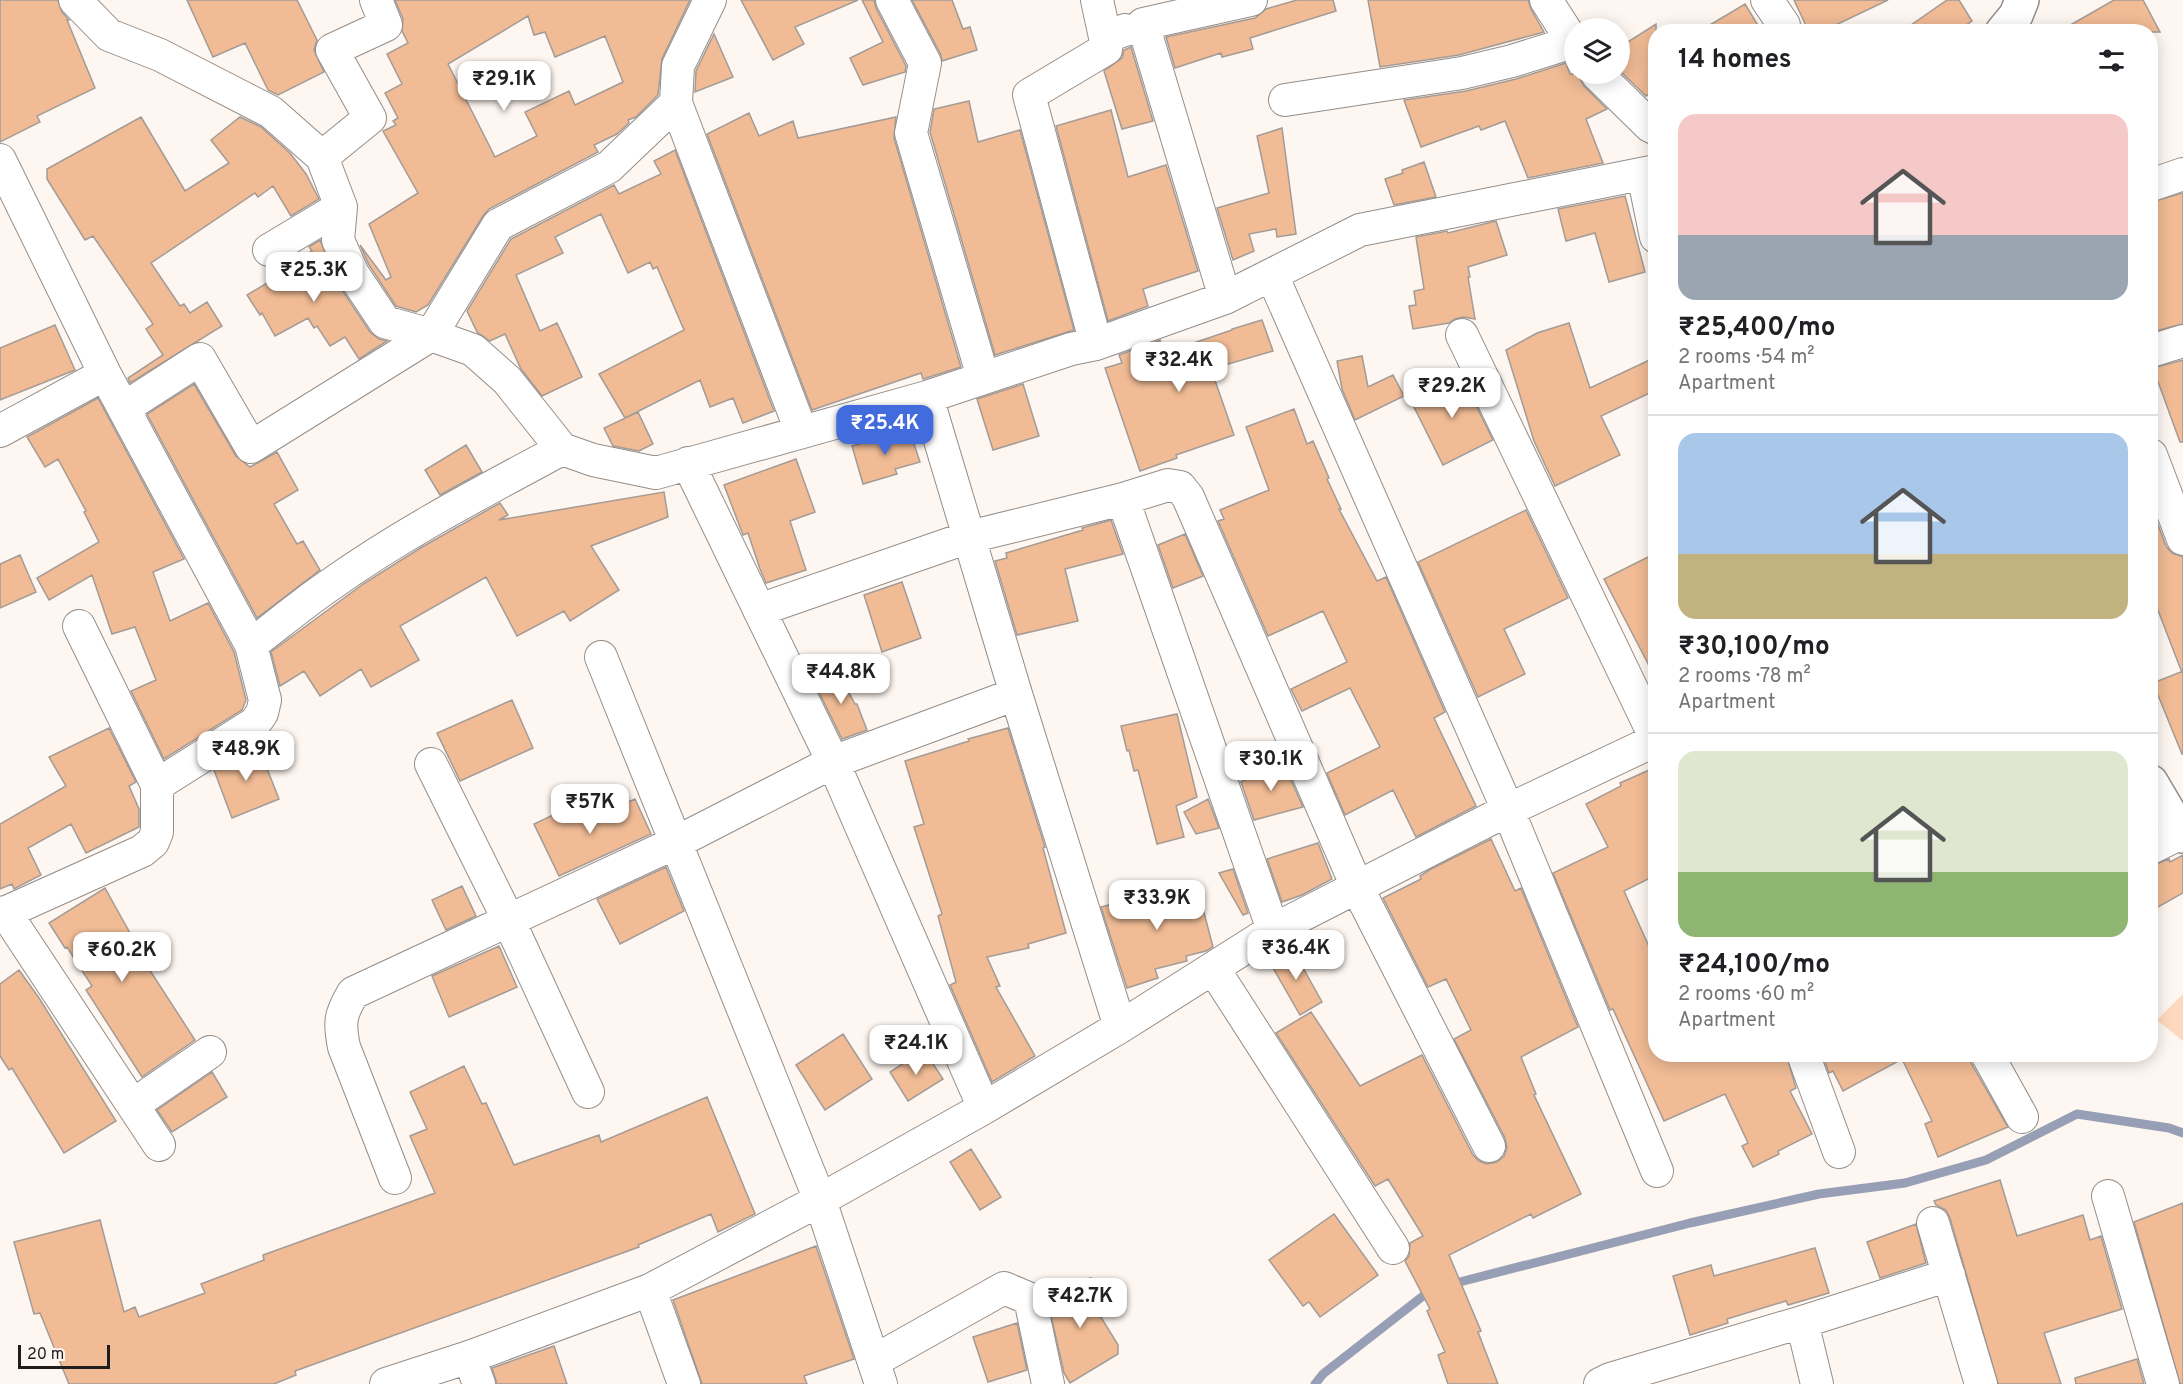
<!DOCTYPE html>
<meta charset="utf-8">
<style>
body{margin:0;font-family:Overpass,sans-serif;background:#f2f2f2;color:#202124;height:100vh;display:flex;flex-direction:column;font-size:22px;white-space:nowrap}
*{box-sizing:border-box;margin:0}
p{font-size:20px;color:#757577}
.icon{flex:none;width:33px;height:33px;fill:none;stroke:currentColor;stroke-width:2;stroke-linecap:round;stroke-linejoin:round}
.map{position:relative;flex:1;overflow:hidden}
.side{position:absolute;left:1648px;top:24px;width:510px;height:1038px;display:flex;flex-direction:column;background:#fff;border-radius:24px;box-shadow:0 3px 15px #0003}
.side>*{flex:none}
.fabs{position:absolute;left:1564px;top:18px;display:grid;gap:12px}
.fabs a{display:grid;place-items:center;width:66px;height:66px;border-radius:50%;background:#fff;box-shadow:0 3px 15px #0003;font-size:30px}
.scale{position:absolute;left:18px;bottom:15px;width:92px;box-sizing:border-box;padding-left:6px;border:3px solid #201d1b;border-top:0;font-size:16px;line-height:21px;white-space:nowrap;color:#201d1b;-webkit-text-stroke:4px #fef6f0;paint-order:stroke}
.price{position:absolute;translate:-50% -51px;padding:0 14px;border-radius:12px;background:#fff;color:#222;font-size:20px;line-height:39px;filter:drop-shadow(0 2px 3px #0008)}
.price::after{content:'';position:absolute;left:50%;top:36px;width:18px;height:14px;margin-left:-9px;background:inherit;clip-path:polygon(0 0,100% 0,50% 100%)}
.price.selected{background:#426cde;color:#fff}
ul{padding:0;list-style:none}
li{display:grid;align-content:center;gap:12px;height:318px;padding:0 30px}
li+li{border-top:2px solid #e0e0e0}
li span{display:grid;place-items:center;height:186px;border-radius:18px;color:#555}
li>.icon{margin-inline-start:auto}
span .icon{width:108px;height:108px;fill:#fffc;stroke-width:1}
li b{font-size:26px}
h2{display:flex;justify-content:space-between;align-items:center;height:72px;padding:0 30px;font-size:26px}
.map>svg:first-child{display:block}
</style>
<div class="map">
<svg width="2183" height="1384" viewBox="0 0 2183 1384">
<rect width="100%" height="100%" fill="#fef6f0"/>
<path fill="#fed9be" d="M 2183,994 L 2183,1041 L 2157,1020 Z"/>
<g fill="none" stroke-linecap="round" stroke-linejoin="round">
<path stroke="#969fb5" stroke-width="9" d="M 1448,1285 L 1690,1223 L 1819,1194 L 1905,1183 L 1986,1160 L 2077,1114 L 2169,1128 L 2183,1133
M 1315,1384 L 1323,1374 L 1432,1289"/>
</g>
<path fill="#f0bb95" stroke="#a39b96" stroke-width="1.5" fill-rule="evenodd" d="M 0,0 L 58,0 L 62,12 L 69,20 L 67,20 L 95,88 L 37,116 L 40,122 L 0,142 Z
M 187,0 L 297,0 L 317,40 L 314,50 L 324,72 L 278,95 L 268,90 L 245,43 L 213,57 Z
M 395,0 L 690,0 L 662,59 L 658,95 L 636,117 L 628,120 L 629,123 L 617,134 L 594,145 L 598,152 L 489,209 L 483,216 L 428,305 L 416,312 L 396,306 L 369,265 L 360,245 L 386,280 L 391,277 L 369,224 L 418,193 L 383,131 L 396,125 L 393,121 L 398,118 L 385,93 L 402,84 L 387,54 L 408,43 L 402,31 L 403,19 ZM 528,16 L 534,35 L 545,32 L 555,57 L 605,36 L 623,82 L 575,105 L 569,91 L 525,112 L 537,136 L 495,157 L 448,64 Z
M 741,0 L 858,0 L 795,27 L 804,44 L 773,60 Z
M 862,0 L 874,0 L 876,8 L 906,66 L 905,72 L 863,85 L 850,58 L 883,42 Z
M 912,0 L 952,0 L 963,29 L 970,27 L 977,50 L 942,61 L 941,55 Z
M 1297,0 L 1333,0 L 1336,11 L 1250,38 L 1253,49 L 1222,57 L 1221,53 L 1175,68 L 1166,37 L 1255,18 L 1266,9 Z
M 1368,0 L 1528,0 L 1531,9 L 1544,32 L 1459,55 L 1380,67 Z
M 1794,0 L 1888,0 L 1821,32 L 1809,32 Z
M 1947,0 L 1959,0 L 1972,21 L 1956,32 L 1901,32 Z
M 2114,0 L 2143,0 L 2160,32 L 2058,32 Z
M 1745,4 L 1762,32 L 1698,32 Z
M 1656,24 L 1656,90 L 1646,96 L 1620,71 L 1620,47 Z
M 714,34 L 733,77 L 695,92 L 696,71 Z
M 1131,47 L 1153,121 L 1122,129 L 1104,71 L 1122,58 L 1124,50 Z
M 1566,63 L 1570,74 L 1580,74 L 1580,79 L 1584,86 L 1607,109 L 1586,119 L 1603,163 L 1528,178 L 1505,121 L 1481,130 L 1479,126 L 1421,147 L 1404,100 L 1466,91 L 1516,79 Z
M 969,101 L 978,142 L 1020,130 L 1074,330 L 995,355 L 930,132 L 934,109 Z
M 1111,110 L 1128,177 L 1166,165 L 1198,271 L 1143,289 L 1148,306 L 1108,321 L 1056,126 Z
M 749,113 L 759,136 L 793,121 L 798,138 L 896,117 L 894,138 L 961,367 L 923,379 L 921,373 L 812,410 L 707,134 Z
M 141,117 L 185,191 L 229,163 L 211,140 L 240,117 L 261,127 L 290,153 L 306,174 L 319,199 L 291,216 L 273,186 L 258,197 L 255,193 L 151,263 L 180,306 L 184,304 L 190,313 L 207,302 L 222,326 L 130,383 L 128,378 L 163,355 L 146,329 L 153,324 L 93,236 L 85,240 L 47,179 L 47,169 Z
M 1282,128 L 1296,234 L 1277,237 L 1276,229 L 1249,234 L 1254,251 L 1233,260 L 1217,208 L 1269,193 L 1257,136 Z
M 675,150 L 774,411 L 743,423 L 733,398 L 710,407 L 700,380 L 625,418 L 599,374 L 684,330 L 657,267 L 653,269 L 650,262 L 628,273 L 601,214 L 555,237 L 563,253 L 516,275 L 540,331 L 557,323 L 582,377 L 542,396 L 521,369 L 505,334 L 490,341 L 477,332 L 467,311 L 511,239 L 614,185 L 619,194 L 661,174 L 654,161 Z
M 1424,162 L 1436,197 L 1394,205 L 1385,179 L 1403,173 L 1402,170 Z
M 2183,193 L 2183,324 L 2151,332 L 2151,202 Z
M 1625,196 L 1645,272 L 1609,282 L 1595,233 L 1566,241 L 1558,209 Z
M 1496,221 L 1507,255 L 1468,267 L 1470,277 L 1468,277 L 1475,319 L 1463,317 L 1455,319 L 1449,323 L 1413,329 L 1409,306 L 1416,305 L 1414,291 L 1424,289 L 1416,237 L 1447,231 L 1448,233 Z
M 320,240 L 338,284 L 370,332 L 379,339 L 387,341 L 359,359 L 345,337 L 330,346 L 317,326 L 314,328 L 308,318 L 275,336 L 262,313 L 260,315 L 247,295 L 294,267 L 292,263 L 312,251 L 309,247 Z
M 1262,320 L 1273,351 L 1211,369 L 1234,435 L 1176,455 L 1177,458 L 1140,471 L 1105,368 L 1122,363 L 1119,355 L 1160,340 L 1164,353 L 1232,330 L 1232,329 Z
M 1569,323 L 1590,388 L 1656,357 L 1656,390 L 1601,416 L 1620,455 L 1555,486 L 1534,441 L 1506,350 L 1537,333 Z
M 55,325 L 75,370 L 0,400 L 0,348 Z
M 1362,356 L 1368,387 L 1393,375 L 1404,396 L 1355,420 L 1342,389 L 1337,361 Z
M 2183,360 L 2183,442 L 2180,442 L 2153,368 Z
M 1460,373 L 1493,440 L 1443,465 L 1410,399 Z
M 194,384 L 236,456 L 250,467 L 277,452 L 298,490 L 274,504 L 297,544 L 303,541 L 320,570 L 257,618 L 147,414 Z
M 1023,384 L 1039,436 L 993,450 L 977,399 Z
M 98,398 L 184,559 L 153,572 L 170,621 L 208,603 L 234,652 L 246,700 L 242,710 L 164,759 L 131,691 L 156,680 L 135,627 L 112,634 L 92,575 L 49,600 L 37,578 L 99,542 L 84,512 L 86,511 L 58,459 L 45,467 L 27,437 Z
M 1294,409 L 1307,444 L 1313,441 L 1329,478 L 1327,479 L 1341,509 L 1339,509 L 1377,581 L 1386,577 L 1445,712 L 1434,718 L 1476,806 L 1416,837 L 1393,790 L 1345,815 L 1327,773 L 1380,747 L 1350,688 L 1302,711 L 1291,689 L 1347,662 L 1323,611 L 1268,636 L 1218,521 L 1224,519 L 1220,510 L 1269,490 L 1246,427 Z
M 638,412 L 653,444 L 639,451 L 613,446 L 604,428 Z
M 909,429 L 920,462 L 895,469 L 897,474 L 863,484 L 852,446 Z
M 466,445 L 482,472 L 440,495 L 425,470 Z
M 796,459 L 815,512 L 790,521 L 806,570 L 766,583 L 760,569 L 748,533 L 743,535 L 724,485 Z
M 664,492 L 668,517 L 591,546 L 619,590 L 570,621 L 564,611 L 517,636 L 486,577 L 400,626 L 419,660 L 371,687 L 361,669 L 320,696 L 304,671 L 280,686 L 271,652 L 363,584 L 422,547 L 500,503 L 508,515 L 499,520 Z
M 2151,506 L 2166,546 L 2172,553 L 2183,557 L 2183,670 L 2181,670 L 2151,592 Z
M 1526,510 L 1568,598 L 1504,629 L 1525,674 L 1478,697 L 1418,562 Z
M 1111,520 L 1123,554 L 1065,569 L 1078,621 L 1017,635 L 995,561 L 1007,558 L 1006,553 L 1083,530 L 1082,528 Z
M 1185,534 L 1203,576 L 1173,588 L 1158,545 Z
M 1656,553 L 1656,679 L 1604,579 Z
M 20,555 L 36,592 L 0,608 L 0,564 Z
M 902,582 L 921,638 L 882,652 L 864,595 Z
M 837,670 L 855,704 L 857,704 L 867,730 L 842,739 L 814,682 Z
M 2183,671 L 2183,754 L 2182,754 L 2153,683 Z
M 512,700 L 533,748 L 460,781 L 437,733 Z
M 1177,714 L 1197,797 L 1176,806 L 1184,837 L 1157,844 L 1138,770 L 1134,771 L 1129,750 L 1127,751 L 1121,726 Z
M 109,728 L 136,782 L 129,786 L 139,809 L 139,827 L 86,853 L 71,824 L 28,848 L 41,875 L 14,889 L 12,884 L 0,889 L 0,824 L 66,786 L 49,757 Z
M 1008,728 L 1045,847 L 1043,848 L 1066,933 L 1028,944 L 1029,948 L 987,957 L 1000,986 L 996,987 L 1035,1056 L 992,1082 L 950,985 L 956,982 L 938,916 L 942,914 L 914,827 L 924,824 L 905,761 L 969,741 L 968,739 Z
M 257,743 L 279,799 L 232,818 L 214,770 Z
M 1282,760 L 1303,807 L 1254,820 L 1241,782 Z
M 1656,767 L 1656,875 L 1624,891 L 1656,962 L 1656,1054 L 1786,1054 L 1796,1088 L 1790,1091 L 1812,1134 L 1778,1151 L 1779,1154 L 1753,1167 L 1742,1146 L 1748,1143 L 1725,1094 L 1664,1121 L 1613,1009 L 1610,1010 L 1553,873 L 1608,847 L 1586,804 L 1621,786 L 1620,783 Z
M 635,799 L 651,834 L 559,876 L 534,824 L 576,804 L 584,821 Z
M 1208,799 L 1219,828 L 1196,834 L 1184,812 Z
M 1491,839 L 1515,891 L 1521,888 L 1578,1027 L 1521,1057 L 1536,1094 L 1534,1095 L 1581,1194 L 1533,1218 L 1531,1214 L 1449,1255 L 1481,1331 L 1478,1332 L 1498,1384 L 1448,1384 L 1438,1355 L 1445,1352 L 1427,1311 L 1430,1309 L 1405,1261 L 1409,1256 L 1410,1243 L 1423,1236 L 1388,1179 L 1375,1186 L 1276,1033 L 1311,1012 L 1360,1086 L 1422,1055 L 1473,1155 L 1479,1161 L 1487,1164 L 1497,1162 L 1504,1156 L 1507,1148 L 1505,1138 L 1454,1039 L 1471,1030 L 1446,979 L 1428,987 L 1383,898 L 1421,879 L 1420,876 L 1431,869 Z
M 1318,843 L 1332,879 L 1302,895 L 1282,902 L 1267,859 Z
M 2183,855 L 2183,893 L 2151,911 L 2151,866 L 2169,859 L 2170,862 Z
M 666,867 L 684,911 L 620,944 L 597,899 Z
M 1233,869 L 1248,913 L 1243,915 L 1219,873 Z
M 1196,882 L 1213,947 L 1206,951 L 1186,956 L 1187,961 L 1155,969 L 1158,978 L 1127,988 L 1101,907 Z
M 462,886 L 476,916 L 446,930 L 432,900 Z
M 105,888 L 140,951 L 138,952 L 195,1040 L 142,1077 L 86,990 L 92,986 L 67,947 L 65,948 L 49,923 Z
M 499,946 L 517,987 L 449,1017 L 432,976 Z
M 1292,948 L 1322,1002 L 1300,1015 L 1269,961 Z
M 19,970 L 39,998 L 116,1121 L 64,1153 L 12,1068 L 9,1070 L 0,1056 L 0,984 Z
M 843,1034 L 872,1079 L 825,1110 L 796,1065 Z
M 924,1050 L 943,1079 L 908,1101 L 890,1072 Z
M 1822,1054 L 1969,1054 L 1971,1063 L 2008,1127 L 1938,1157 L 1925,1124 L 1932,1121 L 1902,1059 L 1843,1091 L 1833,1071 L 1829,1073 Z
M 464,1066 L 482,1104 L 486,1103 L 514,1165 L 599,1135 L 601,1142 L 707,1097 L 755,1214 L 718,1232 L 711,1214 L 638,1245 L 639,1247 L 295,1371 L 296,1375 L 274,1384 L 69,1384 L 40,1313 L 34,1314 L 14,1242 L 100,1220 L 124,1312 L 135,1307 L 139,1317 L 205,1293 L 201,1284 L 264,1260 L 263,1255 L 435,1193 L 410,1136 L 427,1129 L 410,1092 Z
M 212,1072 L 227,1097 L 172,1132 L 157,1110 Z
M 971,1149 L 1001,1197 L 980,1210 L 950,1162 Z
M 2000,1180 L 2017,1236 L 2083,1215 L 2090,1240 L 2101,1236 L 2122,1309 L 2044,1333 L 2061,1384 L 1998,1384 L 1950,1218 L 1946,1210 L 1936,1205 L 1934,1201 Z
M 2183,1203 L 2183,1384 L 2180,1384 L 2134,1222 Z
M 1334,1214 L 1378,1275 L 1320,1317 L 1309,1302 L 1303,1306 L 1269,1260 Z
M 1916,1224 L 1926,1263 L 1880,1278 L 1867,1242 Z
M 816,1246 L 854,1359 L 804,1376 L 807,1384 L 702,1384 L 673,1300 Z
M 1815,1248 L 1829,1293 L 1788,1305 L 1786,1301 L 1727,1319 L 1728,1323 L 1690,1335 L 1673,1276 L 1711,1265 L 1714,1276 Z
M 1091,1278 L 1099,1314 L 1118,1345 L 1118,1354 L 1070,1383 L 1064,1373 L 1045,1289 Z
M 1017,1323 L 1027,1370 L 988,1382 L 973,1337 Z
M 554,1346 L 567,1384 L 497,1384 L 492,1368 Z
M 2137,1359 L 2144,1384 L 2076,1384 L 2075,1378 Z"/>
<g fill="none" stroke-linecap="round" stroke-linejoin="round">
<g stroke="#958d88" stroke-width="34">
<path id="minor" d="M 75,0 L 109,35 L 160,55 L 271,112 L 322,157 L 341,207 L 338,240 L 353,274 L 385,322 L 431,335 L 473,350 L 507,380 L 562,449 L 593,460 L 656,473 L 927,397 L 1071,349 L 1096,344 L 1225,298 L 1360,230 L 1656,171
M 892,0 L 925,63 L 911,133 L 983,377
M 1097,0 L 1105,37 L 1125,30
M 1546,0 L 1575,45
M 1767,0 L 1784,25
M 1597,74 L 1650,126 L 1656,129
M 1285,100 L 1462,73 L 1512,61 L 1573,42
M 676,103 L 801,431
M 322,157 L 370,118 L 332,50 L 386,25 L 376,0
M 0,160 L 105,374 L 251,645 L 265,700 L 262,713 L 255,723 L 157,785 L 157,832 L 153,842 L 142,851 L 0,915
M 1643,174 L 1656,237
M 2151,185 L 2183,174
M 269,250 L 341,207
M 1272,275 L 1508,810 L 1657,1171
M 1225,298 L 1143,24 L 1251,0
M 1462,335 L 1656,739
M 1096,344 L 1029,95 L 1106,49 L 1105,37
M 2151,351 L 2183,341
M 927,397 L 1016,694 L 1120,1027
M 124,408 L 200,359 L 251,447 L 431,335 L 498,225 L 609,167 L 676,103 L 678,66 L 710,0
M 0,431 L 105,374
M 2151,455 L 2183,539
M 688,463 L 833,762 L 984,1108
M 1123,499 L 1273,930
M 759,610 L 969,537 L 1123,499 L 1168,485 L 1180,487 L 1188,497 L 1357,887 L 1489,1146
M 79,626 L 157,785
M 251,645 C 276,626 301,605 327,587 C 401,534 482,492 562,449
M 601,657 L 820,1200 L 881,1384
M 431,764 L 509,921 L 588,1092
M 2151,848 L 2181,833
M 5,912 L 159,1145
M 1213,968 L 1393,1248
M 1803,1054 L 1839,1152
M 1987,1054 L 2022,1117
M 133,1105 L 210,1052
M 395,1178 L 344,1047 C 339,1022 340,1015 353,993 L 677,842 L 833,762 L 1016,694
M 2108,1196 L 2163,1384
M 1933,1223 L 1981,1384
M 650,1290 L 684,1384
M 1802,1322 L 1817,1384
M 469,1357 L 479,1384
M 874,1361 L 1004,1288 L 1030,1299 L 1048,1384
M 386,1384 L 469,1357 L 650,1290 L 820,1200 L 984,1108 L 1120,1027 L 1273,930 L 1508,810 L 1656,740
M 1600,1384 L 1610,1379 L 1802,1322 L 1949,1275"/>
</g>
<g stroke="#958d88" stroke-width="36">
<path id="secondary" d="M 2002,32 L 2016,15 L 2022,0
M 2151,782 L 2183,836"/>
</g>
<use href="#minor" stroke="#fff" stroke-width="32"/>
<use href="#secondary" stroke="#fff" stroke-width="33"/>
</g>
</svg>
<div class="fabs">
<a><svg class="icon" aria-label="layers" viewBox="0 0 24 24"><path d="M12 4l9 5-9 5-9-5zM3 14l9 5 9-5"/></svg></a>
</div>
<div class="scale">20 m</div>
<b class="price" style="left:504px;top:112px">₹29.1K</b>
<b class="price" style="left:314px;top:303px">₹25.3K</b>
<b class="price" style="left:1179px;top:393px">₹32.4K</b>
<b class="price" style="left:1452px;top:419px">₹29.2K</b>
<b class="price selected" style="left:885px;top:456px">₹25.4K</b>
<b class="price" style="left:841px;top:705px">₹44.8K</b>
<b class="price" style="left:246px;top:782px">₹48.9K</b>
<b class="price" style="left:1271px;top:792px">₹30.1K</b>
<b class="price" style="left:590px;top:835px">₹57K</b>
<b class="price" style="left:1157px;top:931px">₹33.9K</b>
<b class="price" style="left:1296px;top:981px">₹36.4K</b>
<b class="price" style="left:122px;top:983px">₹60.2K</b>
<b class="price" style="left:916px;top:1076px">₹24.1K</b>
<b class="price" style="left:1080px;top:1329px">₹42.7K</b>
<section class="side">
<h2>14 homes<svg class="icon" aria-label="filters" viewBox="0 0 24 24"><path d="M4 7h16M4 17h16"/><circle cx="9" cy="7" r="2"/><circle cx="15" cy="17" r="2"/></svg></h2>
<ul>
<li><span style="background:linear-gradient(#f6c9c9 65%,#9aa5b1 0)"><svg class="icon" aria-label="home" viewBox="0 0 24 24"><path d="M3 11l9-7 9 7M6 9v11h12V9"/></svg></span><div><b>₹25,400/mo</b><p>2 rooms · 54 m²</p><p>Apartment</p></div></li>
<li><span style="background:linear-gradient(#a9c7e8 65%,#c2b280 0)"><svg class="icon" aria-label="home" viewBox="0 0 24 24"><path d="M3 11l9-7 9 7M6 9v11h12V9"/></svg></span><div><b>₹30,100/mo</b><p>2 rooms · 78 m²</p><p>Apartment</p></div></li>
<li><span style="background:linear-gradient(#dfe7d0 65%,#8fb573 0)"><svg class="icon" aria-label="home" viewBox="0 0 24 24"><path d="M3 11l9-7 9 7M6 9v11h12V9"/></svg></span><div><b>₹24,100/mo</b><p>2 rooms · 60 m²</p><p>Apartment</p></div></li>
</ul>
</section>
</div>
